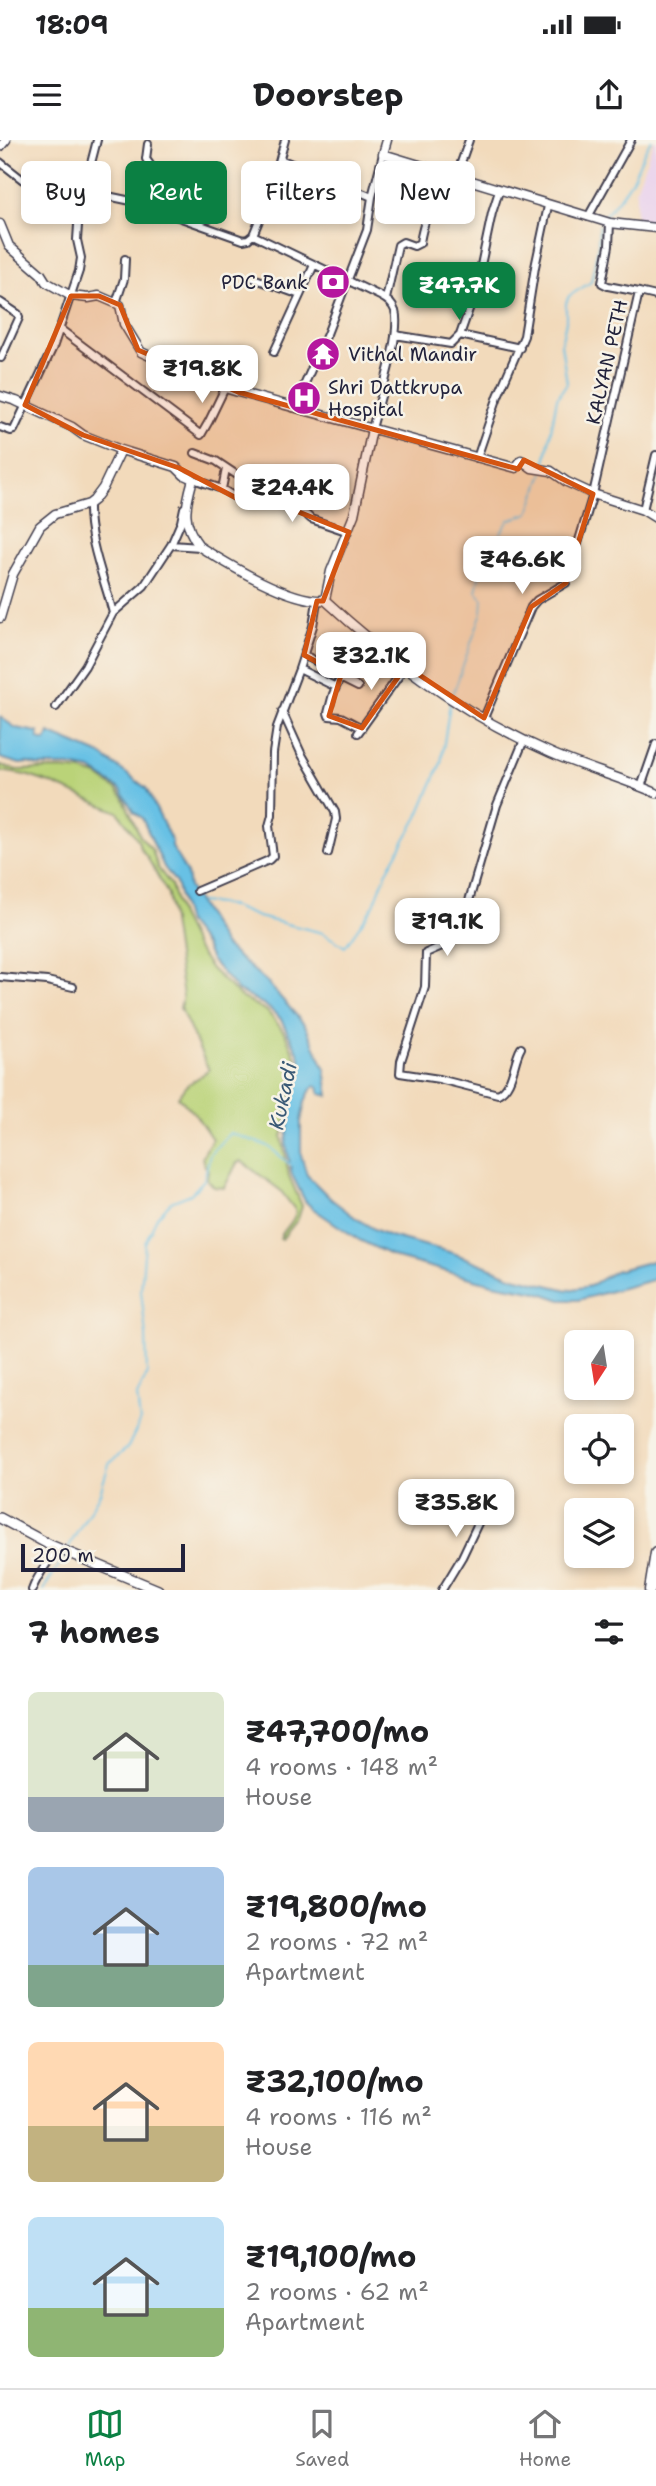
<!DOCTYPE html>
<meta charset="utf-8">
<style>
body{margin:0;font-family:"Shantell Sans",sans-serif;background:#f6f6f6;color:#202124;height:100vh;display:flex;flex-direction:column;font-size:26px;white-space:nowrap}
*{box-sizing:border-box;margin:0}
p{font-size:23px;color:#757577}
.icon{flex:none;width:38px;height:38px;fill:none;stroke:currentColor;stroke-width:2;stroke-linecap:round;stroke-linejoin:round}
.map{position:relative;height:1450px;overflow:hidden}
.drawer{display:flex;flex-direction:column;background:#fff;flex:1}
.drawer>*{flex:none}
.top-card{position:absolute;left:21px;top:21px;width:614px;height:63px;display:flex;gap:14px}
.needle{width:46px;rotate:192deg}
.controls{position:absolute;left:564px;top:1190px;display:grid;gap:14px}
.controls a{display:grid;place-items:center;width:70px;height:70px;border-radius:10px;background:#fff;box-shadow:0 4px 10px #0003;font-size:35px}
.scale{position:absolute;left:21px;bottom:18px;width:164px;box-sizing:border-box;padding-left:7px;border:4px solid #22223b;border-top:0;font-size:19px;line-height:24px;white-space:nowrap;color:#22223b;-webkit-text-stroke:5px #f7f3e8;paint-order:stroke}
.price{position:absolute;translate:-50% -60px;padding:0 16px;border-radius:14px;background:#fff;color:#222;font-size:23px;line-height:46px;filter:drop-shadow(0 2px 4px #0008)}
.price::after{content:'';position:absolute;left:50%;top:42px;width:21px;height:16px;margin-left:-10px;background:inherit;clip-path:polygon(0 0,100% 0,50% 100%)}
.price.on{background:#0b8043;color:#fff}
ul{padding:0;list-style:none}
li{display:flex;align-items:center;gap:21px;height:175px;padding:0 28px}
li span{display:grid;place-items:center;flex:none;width:196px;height:140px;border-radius:10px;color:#555}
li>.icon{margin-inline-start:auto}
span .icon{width:84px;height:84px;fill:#fffc;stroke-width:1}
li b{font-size:30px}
h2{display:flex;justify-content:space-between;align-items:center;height:84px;padding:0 28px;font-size:30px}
.pill{padding:0 24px;border-radius:10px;background:#fff;box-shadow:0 4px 10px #0003;font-size:24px;line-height:63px}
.pill.on{background:#0b8043;color:#fff}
.status{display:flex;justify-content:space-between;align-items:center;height:49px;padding:0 35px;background:#fff;direction:ltr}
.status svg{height:19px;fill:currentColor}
header{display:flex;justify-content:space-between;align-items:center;height:91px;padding:0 28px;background:#fff;font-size:32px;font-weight:700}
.menu{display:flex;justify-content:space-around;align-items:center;height:98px;border-top:2px solid #e0e0e0;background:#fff;font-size:19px;color:#757577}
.menu a{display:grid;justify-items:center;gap:4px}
.menu .on{color:#0b8043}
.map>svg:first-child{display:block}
</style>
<div class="status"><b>18:09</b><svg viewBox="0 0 49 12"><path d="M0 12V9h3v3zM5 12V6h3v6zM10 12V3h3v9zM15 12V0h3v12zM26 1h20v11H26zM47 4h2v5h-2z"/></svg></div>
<header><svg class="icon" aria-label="menu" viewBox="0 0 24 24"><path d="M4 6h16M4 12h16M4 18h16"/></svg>Doorstep<svg class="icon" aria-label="share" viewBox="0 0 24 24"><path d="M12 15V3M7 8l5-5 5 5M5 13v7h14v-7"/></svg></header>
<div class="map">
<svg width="656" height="1450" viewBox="0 0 656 1450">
<rect width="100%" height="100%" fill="#f7f3e8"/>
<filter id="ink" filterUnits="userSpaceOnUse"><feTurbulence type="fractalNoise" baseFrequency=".0143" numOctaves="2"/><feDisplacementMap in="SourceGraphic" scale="14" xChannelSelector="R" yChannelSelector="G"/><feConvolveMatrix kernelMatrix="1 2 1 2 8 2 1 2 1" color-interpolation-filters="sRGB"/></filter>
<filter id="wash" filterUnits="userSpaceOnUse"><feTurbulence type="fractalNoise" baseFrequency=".00686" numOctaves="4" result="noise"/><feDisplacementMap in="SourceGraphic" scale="28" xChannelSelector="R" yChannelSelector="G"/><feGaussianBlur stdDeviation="1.57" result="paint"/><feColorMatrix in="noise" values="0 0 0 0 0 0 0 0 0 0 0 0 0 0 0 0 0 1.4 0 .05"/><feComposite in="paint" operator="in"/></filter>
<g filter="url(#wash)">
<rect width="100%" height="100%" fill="#f2dabb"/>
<path fill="#e9d1ed" d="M 654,0 L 656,0 L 656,83 L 636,81 L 636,49 Z"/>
<path fill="#bad378" stroke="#6e7a5a" stroke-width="2" d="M 0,625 L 17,630 L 62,629 L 82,631 L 98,636 L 117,650 L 123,657 L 140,696 L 152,710 L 158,728 L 171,745 L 180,776 L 195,806 L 211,829 L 242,858 L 267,871 L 285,893 L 299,925 L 282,997 L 289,1036 L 302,1066 L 298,1079 L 282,1099 L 280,1098 C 284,1088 295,1082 296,1071 L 280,1050 L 241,1021 L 237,1023 L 224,1048 L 214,1047 L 207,1039 L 208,1030 C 196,1015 206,1014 212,999 L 195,974 L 178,957 L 185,947 L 209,930 L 180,868 L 183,856 L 168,754 L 147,717 L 140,708 L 138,700 L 118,672 L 50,643 L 26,635 L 0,631 Z"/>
<path fill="#67c1e5" stroke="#447290" stroke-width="2" d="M 0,577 L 16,588 L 38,592 L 39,599 L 46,601 L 49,593 L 101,615 L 146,648 L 172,702 L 172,707 L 187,734 L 189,747 L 225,806 L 266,841 L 305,885 L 325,929 L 329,956 L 320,954 L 318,947 L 315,946 L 310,951 L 305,962 L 301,981 L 301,1015 L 307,1035 L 331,1059 L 357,1079 L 376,1090 L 390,1096 L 453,1113 L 514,1137 L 568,1150 L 590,1146 L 615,1131 L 656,1120 L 656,1139 L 578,1160 L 561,1160 L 538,1152 L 493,1144 L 397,1118 L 359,1100 L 312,1068 L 305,1061 L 292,1035 L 286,1004 L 293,953 L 301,933 L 301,922 L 298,912 L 280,878 L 265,865 L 238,851 L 211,820 L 205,806 L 187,783 L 176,743 L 164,727 L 142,678 L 134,672 L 121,650 L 91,630 L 69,626 L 38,626 L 28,623 L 20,624 L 0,618 Z"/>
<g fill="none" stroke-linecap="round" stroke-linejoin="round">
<path stroke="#67c1e5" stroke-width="2" d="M 604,76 C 616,63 629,48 636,31 C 641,20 644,10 651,0
M 544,328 L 557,258 L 567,243 L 561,204 L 566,181 L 566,163 L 569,156 L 591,142 L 598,106 L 599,86
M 453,554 L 482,472 L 483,459 L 476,451 L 481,429 L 481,416 L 484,409 L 497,399 L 509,380 L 529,373 L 543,333
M 200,762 L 228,765 L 258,777 L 323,793 L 345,807 L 374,765 L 386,733 L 418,677 L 441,623 L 450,563
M 68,1408 L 100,1353 L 109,1324 L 128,1307 L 140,1282 L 137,1256 L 147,1235 L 146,1195 L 141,1151 L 145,1103 L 157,1077 L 171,1062 L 191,1054 L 204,1040 L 210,1014 L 230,993 L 268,1006 L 291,1025
M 43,1450 L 65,1416"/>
</g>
</g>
<g filter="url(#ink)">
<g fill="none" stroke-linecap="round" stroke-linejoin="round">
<g stroke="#413e4e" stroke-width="10">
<path id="minor" d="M 280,19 L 372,57
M 0,22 L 23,40 L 60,56 L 79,70
M 456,37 L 469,0
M 84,51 L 136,62 L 243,100 L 248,99 L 253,95 L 271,51 L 285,0
M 142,65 L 151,26 L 146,19 L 148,4
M 588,77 L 631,0
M 253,95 L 380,156 C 386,159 393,164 395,171 C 402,193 378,264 372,289
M 253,138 L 300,155
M 639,152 L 656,156
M 386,159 L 398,105 L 403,102 L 414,106 L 420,103 C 423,79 435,57 441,32
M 0,162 L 18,174 L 19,178 L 1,218
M 116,163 L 124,139 L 125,119
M 60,189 L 201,295 L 209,281 L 225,248
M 395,195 L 451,204 L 460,195 L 520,208
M 460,195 L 476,149 L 492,73 L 499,51
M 274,212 L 314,125
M 294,268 L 327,194 L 367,90 L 372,57 L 383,14
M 0,287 L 11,291 L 14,290 L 54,205 L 79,131 L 81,118 L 77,100 L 79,70 L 97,0
M 477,318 L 498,256 L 524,196 L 535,127 L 548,66
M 193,339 L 222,349 L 240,360 L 245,345 L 243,339 L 216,321 L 195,313
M 222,349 L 226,329
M 240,360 C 261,363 296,362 311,379 L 346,391
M 89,364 C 88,401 104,438 113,473 L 144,446 L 171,405 L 200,407
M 643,370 L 656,315
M 171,405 L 181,382 L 184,368
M 304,515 L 342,535
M 346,526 L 333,554 L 328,573 L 329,576 L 341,577 L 362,588
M 299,529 L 336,547
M 340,538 L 358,547
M 56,567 L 85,526 L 113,473
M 282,571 L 301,613 L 335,672 L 336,679 L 328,713
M 484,578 L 531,467 L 537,460 L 566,443 L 593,354 L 639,152 L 608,146 L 602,143 L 609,106 L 610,83
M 358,593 L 406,526
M 641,647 L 656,604
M 197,751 L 269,720 L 273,716 L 269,686 L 272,675 L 273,613 L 277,587 L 299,529 L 313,486 L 317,461
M 0,837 L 47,841 L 73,847
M 521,908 C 513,921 514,946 498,954 L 439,939 L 400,933 L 401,921 L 425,847 L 426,813 L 449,803 L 459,795 L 497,665 L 524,600
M 32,1450 C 37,1435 49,1422 57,1408
M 442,1450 L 462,1417 L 490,1358"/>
</g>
<g stroke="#413e4e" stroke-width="11">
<path id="tertiary" d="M 387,0 L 383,14 L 610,83 L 656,88
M 0,7 L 6,0
M 0,84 L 9,106 L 41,134 L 46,142 L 71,156 L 88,158 L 99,156 L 120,165 L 124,184 L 141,212 L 181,230 L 218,242 L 225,248 L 238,252 L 516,328 L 521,320 L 532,328 L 551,331 L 567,342 L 593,354 L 643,370 L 656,378
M 0,256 L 16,261 L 72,287 L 83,295 L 121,310 L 176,327 L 184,335 L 193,339 C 185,367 181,383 200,407 C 229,425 291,463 325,460
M 372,289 L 354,375 L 331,431 L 325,460 C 392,522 468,577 551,613 C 585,628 622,638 656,653
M 0,478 L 13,434 L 40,386 L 55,374 L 89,364 L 94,360 L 103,348 L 121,310"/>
</g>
<g stroke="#413e4e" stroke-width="12">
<path id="secondary" d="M 0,1378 L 50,1405 L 158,1450"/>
</g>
<g stroke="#413e4e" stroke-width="13">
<path id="primary" d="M 650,1450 L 656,1413"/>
</g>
<use href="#minor" stroke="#fff" stroke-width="6"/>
<use href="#tertiary" stroke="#fff" stroke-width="8"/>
<use href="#secondary" stroke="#fff" stroke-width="9"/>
<use href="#primary" stroke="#fff" stroke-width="10"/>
</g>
</g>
<path fill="#d45411" fill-opacity="0.2" stroke="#d45411" stroke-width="5" stroke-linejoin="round" d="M 71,156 L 99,156 L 120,165 L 138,210 L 238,252 L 518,329 L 524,320 L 593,354 L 566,443 L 531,467 L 484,578 L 406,526 L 362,588 L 329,576 L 341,535 L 304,515 L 317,461 L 323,461 L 349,392 L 281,365 L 240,360 L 179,328 L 83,295 L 25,265 Z"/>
<defs>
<g id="bank-disc" transform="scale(1.75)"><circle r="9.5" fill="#b5179e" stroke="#f7f3e8"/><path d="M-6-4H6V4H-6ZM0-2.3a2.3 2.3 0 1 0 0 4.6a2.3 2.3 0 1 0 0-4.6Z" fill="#fff"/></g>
<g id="temple-disc" transform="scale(1.75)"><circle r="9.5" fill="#b5179e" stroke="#f7f3e8"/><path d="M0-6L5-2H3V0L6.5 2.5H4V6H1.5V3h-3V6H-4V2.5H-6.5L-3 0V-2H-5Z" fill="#fff"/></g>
<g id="hospital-disc" transform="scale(1.75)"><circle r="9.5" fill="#b5179e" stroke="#f7f3e8"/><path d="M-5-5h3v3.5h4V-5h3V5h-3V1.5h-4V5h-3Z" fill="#fff"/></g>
</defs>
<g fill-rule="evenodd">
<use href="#bank-disc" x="333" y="142"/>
<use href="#temple-disc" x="323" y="214"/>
<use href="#hospital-disc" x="304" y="258"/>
</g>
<g text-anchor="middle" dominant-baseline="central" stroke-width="5" stroke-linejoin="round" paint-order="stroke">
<g font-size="19" fill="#22223b" stroke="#f7f3e8" text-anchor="start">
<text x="308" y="142" text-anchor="end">PDC Bank</text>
<text x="348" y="214">Vithal Mandir</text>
<text x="328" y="247">Shri Dattkrupa<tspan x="328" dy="22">Hospital</tspan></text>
</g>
<g font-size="19" fill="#22223b" stroke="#f7f3e8">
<text transform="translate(607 222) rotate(-77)">KALYAN PETH</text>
</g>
<g font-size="21" font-style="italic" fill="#3a5a76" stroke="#f7f3e8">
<text transform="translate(283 956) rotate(-78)">Kukadi</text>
</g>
</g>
</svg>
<div class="controls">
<a><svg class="needle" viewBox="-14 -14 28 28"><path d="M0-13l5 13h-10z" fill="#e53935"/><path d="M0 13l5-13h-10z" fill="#757577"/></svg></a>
<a><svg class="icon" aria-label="locate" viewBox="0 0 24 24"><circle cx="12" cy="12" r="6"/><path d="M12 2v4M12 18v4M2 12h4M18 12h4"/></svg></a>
<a><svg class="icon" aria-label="layers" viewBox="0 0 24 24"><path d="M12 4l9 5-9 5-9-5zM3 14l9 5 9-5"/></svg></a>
</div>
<div class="scale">200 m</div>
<b class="price on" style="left:459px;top:182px">₹47.7K</b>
<b class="price" style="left:202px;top:265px">₹19.8K</b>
<b class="price" style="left:292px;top:384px">₹24.4K</b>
<b class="price" style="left:522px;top:456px">₹46.6K</b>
<b class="price" style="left:371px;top:552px">₹32.1K</b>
<b class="price" style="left:447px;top:818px">₹19.1K</b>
<b class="price" style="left:456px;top:1399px">₹35.8K</b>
<div class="top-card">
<a class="pill">Buy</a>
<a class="pill on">Rent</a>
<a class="pill">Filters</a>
<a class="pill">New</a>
</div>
</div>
<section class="drawer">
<h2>7 homes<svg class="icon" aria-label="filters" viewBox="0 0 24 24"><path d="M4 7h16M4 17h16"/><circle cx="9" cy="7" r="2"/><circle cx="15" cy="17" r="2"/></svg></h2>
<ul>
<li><span style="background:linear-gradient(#dfe7d0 75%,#9aa5b1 0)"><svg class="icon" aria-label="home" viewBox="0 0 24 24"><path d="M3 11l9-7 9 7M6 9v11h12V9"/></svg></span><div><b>₹47,700/mo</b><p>4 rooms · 148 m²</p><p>House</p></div></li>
<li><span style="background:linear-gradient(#a9c7e8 70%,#7fa58c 0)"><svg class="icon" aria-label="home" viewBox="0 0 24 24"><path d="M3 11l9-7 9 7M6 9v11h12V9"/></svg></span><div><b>₹19,800/mo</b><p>2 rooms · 72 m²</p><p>Apartment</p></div></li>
<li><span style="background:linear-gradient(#ffd9b3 60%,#c2b280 0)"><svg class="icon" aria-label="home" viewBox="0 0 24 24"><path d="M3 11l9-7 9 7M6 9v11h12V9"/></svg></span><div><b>₹32,100/mo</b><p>4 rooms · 116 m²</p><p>House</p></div></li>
<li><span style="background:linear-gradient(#bfe0f5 65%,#8fb573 0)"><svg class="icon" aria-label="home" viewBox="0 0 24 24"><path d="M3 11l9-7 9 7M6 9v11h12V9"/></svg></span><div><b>₹19,100/mo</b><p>2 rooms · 62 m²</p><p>Apartment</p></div></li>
</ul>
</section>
<nav class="menu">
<a class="on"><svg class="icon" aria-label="map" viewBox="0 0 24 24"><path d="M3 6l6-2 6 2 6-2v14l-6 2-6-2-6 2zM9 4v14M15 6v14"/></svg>Map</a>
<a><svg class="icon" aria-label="saved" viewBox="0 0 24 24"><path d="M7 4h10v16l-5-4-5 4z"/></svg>Saved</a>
<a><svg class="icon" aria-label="home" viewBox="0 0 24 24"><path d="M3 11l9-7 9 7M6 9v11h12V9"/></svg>Home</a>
</nav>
